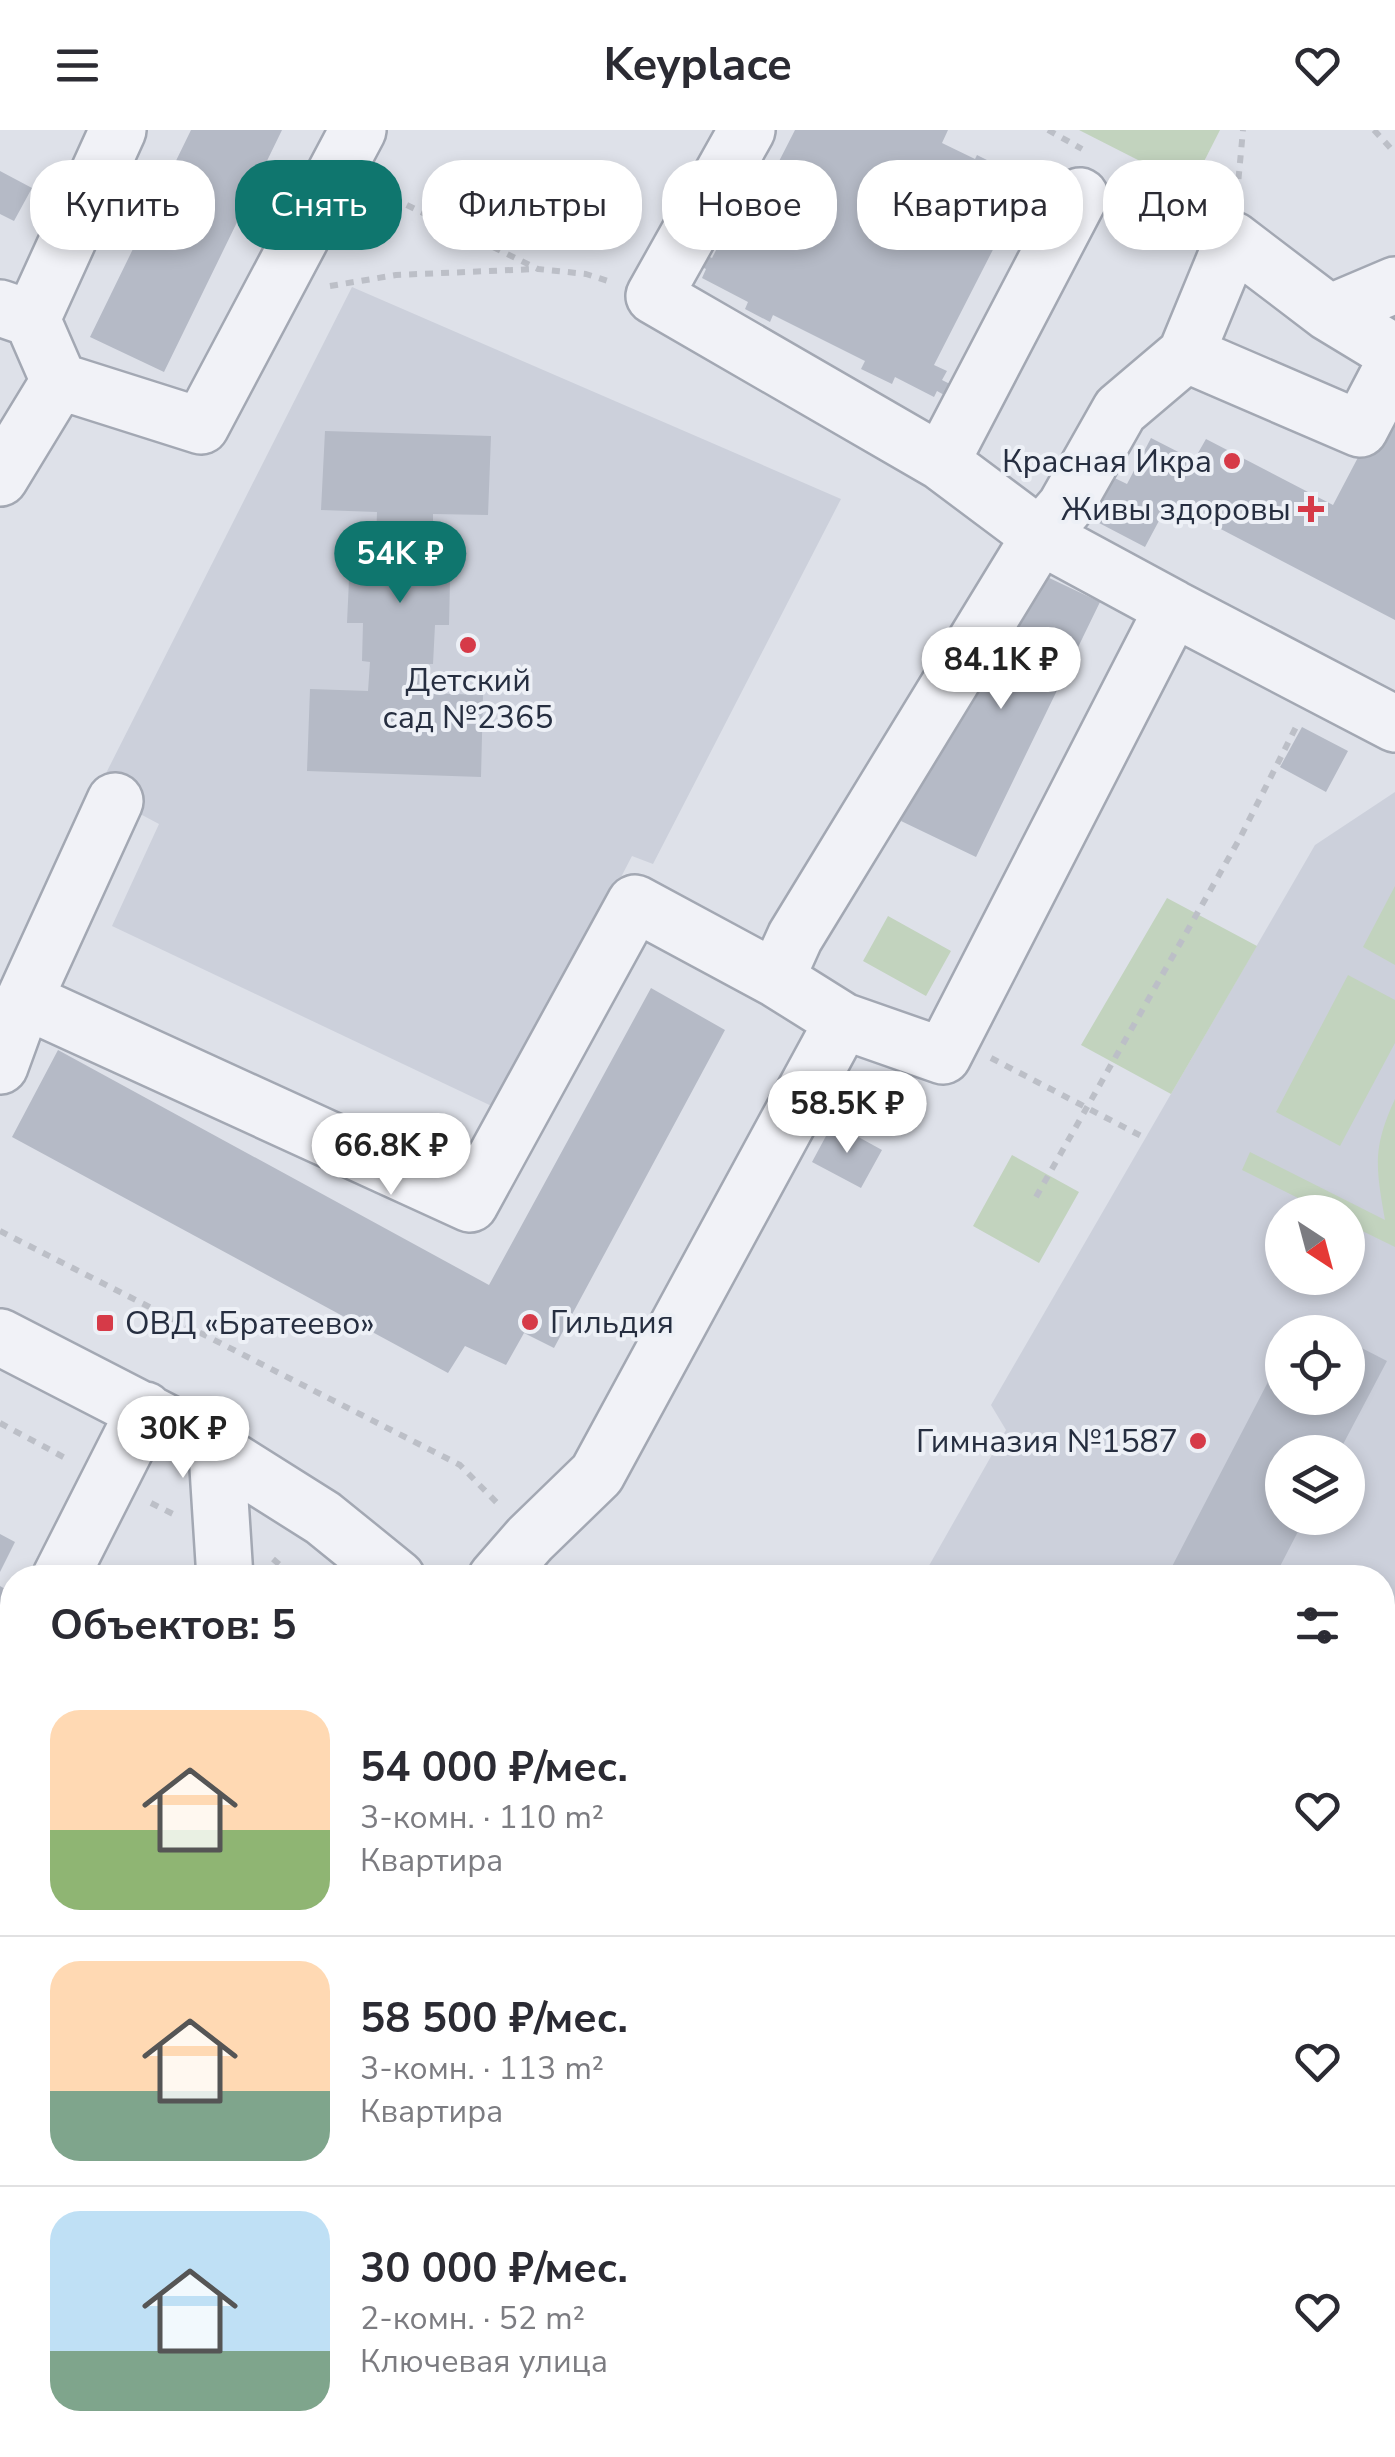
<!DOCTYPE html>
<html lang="ru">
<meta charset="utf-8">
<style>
body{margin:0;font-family:"Nunito Sans",sans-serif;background:#f7f7f7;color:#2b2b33;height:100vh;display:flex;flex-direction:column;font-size:38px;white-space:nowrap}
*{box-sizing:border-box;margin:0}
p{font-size:32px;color:#7c7c81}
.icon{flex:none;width:55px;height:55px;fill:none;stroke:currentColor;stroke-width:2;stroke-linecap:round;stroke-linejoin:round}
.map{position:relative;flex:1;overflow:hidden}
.drawer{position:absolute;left:0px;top:1435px;width:1395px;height:892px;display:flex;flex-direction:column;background:#fff;border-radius:40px 40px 0 0;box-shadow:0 5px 15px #0003}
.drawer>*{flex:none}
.hud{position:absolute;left:30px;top:30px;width:1335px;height:90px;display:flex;gap:20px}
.needle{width:65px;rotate:144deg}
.controls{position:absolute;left:1265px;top:1065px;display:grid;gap:20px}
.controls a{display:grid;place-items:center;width:100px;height:100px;border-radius:50%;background:#fff;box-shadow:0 5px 15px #0003;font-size:50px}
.price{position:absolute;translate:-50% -85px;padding:0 22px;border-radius:35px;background:#fff;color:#222;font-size:32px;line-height:65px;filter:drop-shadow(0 2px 5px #0008)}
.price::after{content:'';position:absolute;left:50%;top:60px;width:30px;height:22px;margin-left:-15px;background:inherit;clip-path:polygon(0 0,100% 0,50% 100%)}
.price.selected{background:#0f766e;color:#fff}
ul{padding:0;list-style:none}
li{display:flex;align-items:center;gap:30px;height:250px;padding:0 50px}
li+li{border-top:2px solid #e1e1e2}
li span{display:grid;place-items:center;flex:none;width:280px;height:200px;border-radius:30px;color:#555}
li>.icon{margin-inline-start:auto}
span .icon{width:120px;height:120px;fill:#fffc;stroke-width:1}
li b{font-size:42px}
h2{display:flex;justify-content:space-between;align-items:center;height:120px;padding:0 50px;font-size:42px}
.pill{padding:0 35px;border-radius:40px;background:#fff;box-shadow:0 5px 15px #0003;font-size:35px;line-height:90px}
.pill.selected{background:#0f766e;color:#fff}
header{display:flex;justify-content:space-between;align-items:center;height:130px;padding:0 50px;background:#fff;font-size:45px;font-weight:700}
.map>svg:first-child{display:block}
</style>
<header><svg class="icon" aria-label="menu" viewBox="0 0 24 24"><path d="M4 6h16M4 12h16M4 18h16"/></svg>Keyplace<svg class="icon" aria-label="heart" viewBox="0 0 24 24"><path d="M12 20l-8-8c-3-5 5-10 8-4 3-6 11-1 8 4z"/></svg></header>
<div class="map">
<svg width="1395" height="2327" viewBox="0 0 1395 2327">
<rect width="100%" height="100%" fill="#dee1e9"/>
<path fill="#ccd0db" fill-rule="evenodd" d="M 352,157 L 841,369 L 653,734 L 632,726 L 500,980 L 112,796 L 159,694 L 97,661 Z
M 1395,662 L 1395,1951 L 1382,1945 L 1382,1448 L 922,1448 L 1006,1300 L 991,1275 L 1315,715 ZM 1282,1082 L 1348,1082 L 1348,1148 L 1282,1148 ZM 1282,1202 L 1348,1202 L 1348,1268 L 1282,1268 ZM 1282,1322 L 1348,1322 L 1348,1388 L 1282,1388 Z
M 398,2315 L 559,2315 L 581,2327 L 391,2327 Z"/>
<path fill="#c2d3be" d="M 1079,0 L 1220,0 L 1191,57 Z
M 1395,756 L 1395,835 L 1363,817 Z
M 1167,768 L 1257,816 L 1171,964 L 1081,915 Z
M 888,786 L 951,821 L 926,866 L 863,831 Z
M 1348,845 L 1395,870 L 1395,913 L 1340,1016 L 1276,982 Z
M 1395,969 L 1395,1117 L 1348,1094 L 1348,1082 L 1326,1082 L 1242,1040 L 1250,1022 L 1385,1090 C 1376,1038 1372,1019 1395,969 Z
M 1012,1025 L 1079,1062 L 1039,1133 L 973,1096 Z"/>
<path fill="#b5bac6" d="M 191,0 L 282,0 L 164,242 L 90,207 Z
M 795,0 L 948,0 L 942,13 L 975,29 L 977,25 L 987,30 L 984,34 L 1026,55 L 934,235 L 947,241 L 942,250 L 952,255 L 946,266 L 937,261 L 934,267 L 895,247 L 892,254 L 861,239 L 865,231 L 773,185 L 770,192 L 745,179 L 748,172 L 702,148 L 706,139 L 698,135 L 704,124 L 712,128 L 729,95 L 721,90 L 728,77 L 750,88 Z
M 0,41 L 32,58 L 14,91 L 0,84 Z
M 1395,257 L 1395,490 L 1169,372 L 1145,417 L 1078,382 L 1100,341 L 1127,354 L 1151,308 L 1194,330 L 1206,309 L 1333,375 Z
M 325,301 L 491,306 L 488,385 L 433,384 L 433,410 L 439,410 L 438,450 L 450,450 L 449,495 L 435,495 L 433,534 L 426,534 L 425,563 L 483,565 L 481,647 L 307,641 L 310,559 L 368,561 L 370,532 L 362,531 L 363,493 L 347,493 L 349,450 L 365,450 L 366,411 L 376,412 L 377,382 L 321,380 Z
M 1026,437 L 1100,472 L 976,727 L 901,691 Z
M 1302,597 L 1348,621 L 1326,662 L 1280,637 Z
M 651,858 L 725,900 L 554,1218 L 524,1203 L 506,1235 L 465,1216 L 448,1243 L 12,1007 L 58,920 L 489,1155 Z
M 833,993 L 882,1020 L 861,1058 L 812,1032 Z
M 1302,1187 L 1332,1202 L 1294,1202 Z
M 1348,1211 L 1387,1231 L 1339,1322 L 1282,1322 L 1282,1388 L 1305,1388 L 1274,1448 L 1166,1448 L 1282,1225 L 1282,1268 L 1348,1268 Z
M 0,1404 L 15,1412 L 0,1442 Z
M 0,1456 L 12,1463 L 12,1470 L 0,1495 Z
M 1382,1494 L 1395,1500 L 1395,1733 L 1382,1726 Z
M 1395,2039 L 1395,2087 L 1382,2080 L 1382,2061 Z
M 12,2109 L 12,2221 L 0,2215 L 0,2133 Z
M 12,2315 L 85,2315 L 107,2327 L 26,2327 L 10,2318 Z
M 476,2315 L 539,2315 L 560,2327 L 498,2327 Z
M 1194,2315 L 1295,2315 L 1285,2327 L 1218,2327 Z"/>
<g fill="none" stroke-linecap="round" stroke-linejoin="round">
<g stroke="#a3a8b3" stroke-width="60">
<path id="minor" d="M 747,0 L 654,166 L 941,332 L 1040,406 L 1173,478 L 943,926 L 843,891
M 0,178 L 32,189 L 59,251 L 0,348
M 1329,183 L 1395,155
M 32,189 L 118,0
M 1186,224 L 1360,299 L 1395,232
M 59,251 L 201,296 L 358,0
M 941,332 L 1080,66
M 1173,478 L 1395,594
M 24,870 L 470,1074 L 635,773 L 776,849
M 0,936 L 24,870 L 115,671
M 0,1207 L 196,1308 L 323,1388 L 397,1448
M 217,1322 L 225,1448
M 60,1448 L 145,1280
M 496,1448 L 530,1409 L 597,1344 L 843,891 L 776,849 L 795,807 L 1040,406 L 1065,377 L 1120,280 L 1186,224 L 1233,110 L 1329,183 L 1395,223
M 0,1567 L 12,1542
M 0,2101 L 12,2077
M 1382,2116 L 1395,2121
M 0,2223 L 12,2230
M 173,2315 L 195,2327
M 617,2315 L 644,2327
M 950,2315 L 956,2327
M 238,2327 L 244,2315
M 1387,2327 L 1395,2312"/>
</g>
<path stroke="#bcbfc7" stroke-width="6" stroke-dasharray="8 8" stroke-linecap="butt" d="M 1048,0 L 1082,19
M 1374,0 L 1395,23
M 1122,43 L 1193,86
M 378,61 L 538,139 L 586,144 L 611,152
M 1237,65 L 1243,0
M 330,156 L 396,145 L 536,139
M 991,928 L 1145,1008
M 1036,1067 L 1240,708 L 1297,595
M 0,1101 L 460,1335 L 500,1376
M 0,1293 L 69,1330
M 151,1373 L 175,1385
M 273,1429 L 295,1448
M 1382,2240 L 1395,2213
M 880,2315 L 887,2327
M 1097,2315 L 1104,2327"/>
<use href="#minor" stroke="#f1f2f7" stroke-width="55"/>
</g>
<g fill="#d63a48" stroke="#edf0f6" stroke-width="4">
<circle cx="1232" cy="331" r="10"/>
<path d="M1306 364h10v10h10v10h-10v10h-10v-10h-10v-10h10z"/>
<circle cx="468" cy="515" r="10"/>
<circle cx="530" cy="1192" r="10"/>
<rect x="95" y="1183" width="20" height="20" rx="5"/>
<circle cx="1198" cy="1311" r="10"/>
</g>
<g text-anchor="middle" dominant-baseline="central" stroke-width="8" stroke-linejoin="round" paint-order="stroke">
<g font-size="32" fill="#262e40" stroke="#edf0f6" text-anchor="end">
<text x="1212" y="331">Красная Икра</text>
<text x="1291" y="379">Живы здоровы</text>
<text x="468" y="550" text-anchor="middle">Детский<tspan x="468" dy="37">сад №2365</tspan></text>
<text x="550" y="1192" text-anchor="start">Гильдия</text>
<text x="125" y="1193" text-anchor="start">ОВД «Братеево»</text>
<text x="1178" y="1311">Гимназия №1587</text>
</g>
</g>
</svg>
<div class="controls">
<a><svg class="needle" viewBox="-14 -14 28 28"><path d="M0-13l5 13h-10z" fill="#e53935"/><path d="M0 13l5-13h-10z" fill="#7c7c81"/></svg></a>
<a><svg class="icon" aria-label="locate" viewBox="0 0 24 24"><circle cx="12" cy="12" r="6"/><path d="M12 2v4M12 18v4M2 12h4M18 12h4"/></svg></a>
<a><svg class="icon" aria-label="layers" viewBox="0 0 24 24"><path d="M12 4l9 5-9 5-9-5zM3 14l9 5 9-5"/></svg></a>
</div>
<b class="price selected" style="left:400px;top:476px">54K ₽</b>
<b class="price" style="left:1001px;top:582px">84.1K ₽</b>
<b class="price" style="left:847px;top:1026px">58.5K ₽</b>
<b class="price" style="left:391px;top:1068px">66.8K ₽</b>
<b class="price" style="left:183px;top:1351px">30K ₽</b>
<div class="hud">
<a class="pill">Купить</a>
<a class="pill selected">Снять</a>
<a class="pill">Фильтры</a>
<a class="pill">Новое</a>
<a class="pill">Квартира</a>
<a class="pill">Дом</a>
</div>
<section class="drawer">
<h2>Объектов: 5<svg class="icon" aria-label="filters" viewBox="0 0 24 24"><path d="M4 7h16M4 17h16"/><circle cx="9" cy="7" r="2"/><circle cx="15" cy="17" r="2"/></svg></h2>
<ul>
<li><span style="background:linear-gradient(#ffd9b3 60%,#8fb573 0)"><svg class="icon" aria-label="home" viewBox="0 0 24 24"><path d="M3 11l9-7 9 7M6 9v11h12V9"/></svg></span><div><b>54 000 ₽/мес.</b><p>3-комн. · 110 m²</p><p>Квартира</p></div><svg class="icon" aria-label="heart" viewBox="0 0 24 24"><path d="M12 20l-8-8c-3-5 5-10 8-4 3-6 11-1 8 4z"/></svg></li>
<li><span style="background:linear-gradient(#ffd9b3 65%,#7fa58c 0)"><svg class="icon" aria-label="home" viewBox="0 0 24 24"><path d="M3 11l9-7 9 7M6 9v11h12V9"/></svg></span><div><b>58 500 ₽/мес.</b><p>3-комн. · 113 m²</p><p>Квартира</p></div><svg class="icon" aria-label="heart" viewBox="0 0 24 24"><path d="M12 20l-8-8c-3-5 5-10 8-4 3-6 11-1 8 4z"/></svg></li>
<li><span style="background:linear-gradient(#bfe0f5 70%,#7fa58c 0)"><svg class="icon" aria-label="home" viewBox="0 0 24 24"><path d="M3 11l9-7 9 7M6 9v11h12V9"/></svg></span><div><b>30 000 ₽/мес.</b><p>2-комн. · 52 m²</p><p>Ключевая улица</p></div><svg class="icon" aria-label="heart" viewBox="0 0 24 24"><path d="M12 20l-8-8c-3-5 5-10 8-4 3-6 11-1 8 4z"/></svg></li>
</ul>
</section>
</div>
